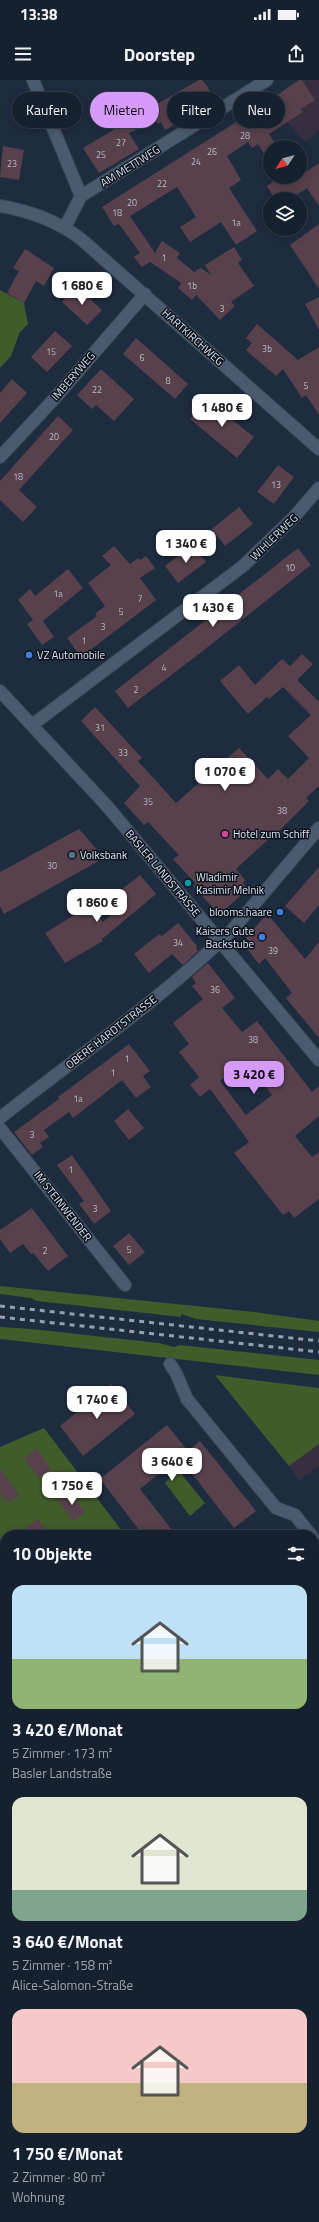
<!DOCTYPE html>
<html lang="de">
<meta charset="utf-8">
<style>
body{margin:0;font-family:"Titillium Web",sans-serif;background:#232e3b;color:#f1f3f6;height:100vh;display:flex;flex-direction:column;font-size:15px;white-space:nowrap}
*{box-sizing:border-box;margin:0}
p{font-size:13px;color:#9ea3aa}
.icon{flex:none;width:22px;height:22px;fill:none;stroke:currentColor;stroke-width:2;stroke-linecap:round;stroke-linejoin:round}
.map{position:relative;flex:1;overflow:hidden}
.panel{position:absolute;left:0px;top:1450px;width:319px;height:692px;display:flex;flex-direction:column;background:#16212f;border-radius:16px 16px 0 0;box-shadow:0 2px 10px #0003,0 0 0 1px #353e4b}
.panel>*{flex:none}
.top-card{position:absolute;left:12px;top:12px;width:295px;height:36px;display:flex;gap:8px}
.needle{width:26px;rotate:234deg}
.controls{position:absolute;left:263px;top:60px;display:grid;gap:8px}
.controls a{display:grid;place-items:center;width:44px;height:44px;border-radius:50%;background:#16212f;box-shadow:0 2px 10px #0003,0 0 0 1px #353e4b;font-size:20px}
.price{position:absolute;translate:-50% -34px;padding:0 9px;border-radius:8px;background:#fff;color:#222;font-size:13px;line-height:26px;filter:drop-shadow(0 1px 2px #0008)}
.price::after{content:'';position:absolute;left:50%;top:24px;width:12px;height:9px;margin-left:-6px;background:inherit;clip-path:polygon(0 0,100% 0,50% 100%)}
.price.active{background:#d69bf9;color:#111}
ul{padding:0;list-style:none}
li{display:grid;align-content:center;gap:8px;height:212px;padding:0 12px}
li span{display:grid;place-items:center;height:124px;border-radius:12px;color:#555}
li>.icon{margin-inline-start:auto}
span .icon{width:72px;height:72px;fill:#fffc;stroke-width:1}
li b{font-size:17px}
h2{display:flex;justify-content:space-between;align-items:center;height:48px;padding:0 12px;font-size:17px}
.pill{padding:0 14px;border-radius:18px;background:#16212f;box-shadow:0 2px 10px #0003,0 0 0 1px #353e4b;font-size:14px;line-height:36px}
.pill.active{background:#d69bf9;color:#111}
.status{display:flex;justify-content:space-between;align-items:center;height:28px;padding:0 20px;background:#16212f;direction:ltr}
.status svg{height:11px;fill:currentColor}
header{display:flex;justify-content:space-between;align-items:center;height:52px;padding:0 12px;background:#16212f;font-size:18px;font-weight:700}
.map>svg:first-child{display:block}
</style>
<div class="status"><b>13:38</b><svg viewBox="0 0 49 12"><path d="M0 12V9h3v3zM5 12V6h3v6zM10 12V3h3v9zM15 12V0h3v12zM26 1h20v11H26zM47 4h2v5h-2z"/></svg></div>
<header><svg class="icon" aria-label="menu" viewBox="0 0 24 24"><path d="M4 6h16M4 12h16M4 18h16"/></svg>Doorstep<svg class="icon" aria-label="share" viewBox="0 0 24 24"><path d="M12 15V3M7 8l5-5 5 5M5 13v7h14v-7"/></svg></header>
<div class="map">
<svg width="319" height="2142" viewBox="0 0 319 2142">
<rect width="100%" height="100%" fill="#1e2c3f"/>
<path fill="#372f3f" d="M 302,0 L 319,0 L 319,51 L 305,62 L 287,42 L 303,32 Z
M 319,1364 L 319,1386 L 299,1400 L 289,1386 Z"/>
<path fill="#415c2b" d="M 0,210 L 24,223 L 28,244 L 20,252 L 11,276 L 0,288 Z
M 0,1206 L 254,1232 L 319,1241 L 319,1252 L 196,1239 L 181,1234 L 181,1237 L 37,1221 L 31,1218 L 0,1214 Z
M 0,1247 L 32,1249 L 159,1263 L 174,1267 L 180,1265 L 319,1280 L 319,1295 L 0,1259 Z
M 215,1295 L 319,1308 L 319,1364 L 289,1386 Z
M 44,1348 L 125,1455 L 5,1455 L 5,1931 L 0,1925 L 0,1367 Z
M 178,1390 L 205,1423 L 190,1436 L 165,1403 Z
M 314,1703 L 319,1710 L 319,2142 L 180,2142 L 176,2137 L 314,2137 Z
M 0,1999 L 5,2008 L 5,2021 L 0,2012 Z
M 0,2055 L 5,2063 L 5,2137 L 51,2137 L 54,2142 L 0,2142 Z
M 115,2137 L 158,2137 L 162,2142 L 118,2142 Z"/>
<path fill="#58404d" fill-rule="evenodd" d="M 199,0 L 202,0 L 207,6 L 215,21 L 165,50 L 161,42 L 158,44 L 156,41 L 129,53 L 139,69 L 99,93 L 83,68 L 132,39 L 125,27 L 131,23 L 128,19 L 140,12 L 150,28 Z
M 299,0 L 302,0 L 315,20 L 301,29 L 303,32 L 269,54 L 277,67 L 270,67 L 270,83 L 258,64 L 252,68 L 248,62 L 227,76 L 241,100 L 229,108 L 257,151 L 236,165 L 221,142 L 190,162 L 180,147 L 196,137 L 177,107 L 130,136 L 155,173 L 162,161 L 180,173 L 177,178 L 194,192 L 201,188 L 211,195 L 205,185 L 234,167 L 242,180 L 238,183 L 254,206 L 231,222 L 235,226 L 220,240 L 196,215 L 192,220 L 178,208 L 181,203 L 150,182 L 142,187 L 134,177 L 140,173 L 119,144 L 114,146 L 102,127 L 263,25 Z
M 3,66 L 24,70 L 19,100 L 0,97 Z
M 319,83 L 319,126 L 307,108 L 290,119 L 275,119 L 267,106 L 280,97 L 288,97 L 291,102 Z
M 319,144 L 319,209 L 290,165 Z
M 25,169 L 54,188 L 44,206 L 36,201 L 24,223 L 7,213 L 19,191 L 13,188 Z
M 76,206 L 102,230 L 87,245 L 62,222 Z
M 319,217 L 319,250 L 305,224 Z
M 257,244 L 298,280 L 319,267 L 319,335 L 306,315 L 302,318 L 283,289 L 276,296 L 246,270 L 252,263 L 246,258 Z
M 55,251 L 72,266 L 47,292 L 31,277 Z
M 136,258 L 188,304 L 175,319 L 123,274 Z
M 101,289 L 134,319 L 114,341 L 96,325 L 92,329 L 77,315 Z
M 12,299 L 27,313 L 0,343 L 0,313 Z
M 206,319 L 254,357 L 237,378 L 190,339 Z
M 58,336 L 73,350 L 19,410 L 37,427 L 23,442 L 0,420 L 0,401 Z
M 278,385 L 294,397 L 274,424 L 257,412 Z
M 239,427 L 253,444 L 225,466 L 212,449 Z
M 193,465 L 206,482 L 178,503 L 165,486 Z
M 114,466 L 130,484 L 138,478 L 140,480 L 146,476 L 155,488 L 140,498 L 156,520 L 81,577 L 67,558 L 97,536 L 95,534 L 105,526 L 88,503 L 111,485 L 102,476 Z
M 298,468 L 311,485 L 199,574 L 128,628 L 115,611 Z
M 68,489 L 83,508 L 43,541 L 54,557 L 42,565 L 27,544 L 33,540 L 18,520 L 30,509 L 35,516 Z
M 302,574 L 313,584 L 297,600 L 319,622 L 319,706 L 306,718 L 309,721 L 276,754 L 275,753 L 236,789 L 245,800 L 243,803 L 248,809 L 222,832 L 216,831 L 193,806 L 196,804 L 173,779 L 179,775 L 148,742 L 144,745 L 124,723 L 140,706 L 81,641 L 95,627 L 142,678 L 138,681 L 176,723 L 239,668 L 268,699 L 278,689 L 288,699 L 309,678 L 288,656 L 311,635 L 283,607 L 269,619 L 267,617 L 248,634 L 220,601 L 239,585 L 255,605 L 282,579 L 290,586 Z
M 79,749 L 104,778 L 4,834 L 0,826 L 0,792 Z
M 319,787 L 319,825 L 304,843 L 285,826 Z
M 140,795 L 156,814 L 102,859 L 103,861 L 65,883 L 45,853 L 79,832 L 81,834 L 92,827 L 103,842 L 128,820 L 120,811 Z
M 265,836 L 268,839 L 270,837 L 305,879 L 319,862 L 319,958 L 286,918 L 292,913 L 265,878 L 259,884 L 246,867 L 250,862 L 246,858 Z
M 178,843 L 197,866 L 196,868 L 198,871 L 183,885 L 172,874 L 149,893 L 134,874 L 159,854 L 162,856 Z
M 208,883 L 235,918 L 222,928 L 242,952 L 257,941 L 312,1012 L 319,1006 L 319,1036 L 295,1056 L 312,1077 L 319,1072 L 319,1119 L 294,1138 L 289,1131 L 283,1135 L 234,1073 L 249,1062 L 210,1009 L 200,1017 L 190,1005 L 199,997 L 179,972 L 189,964 L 173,943 L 203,919 L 192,906 L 196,903 L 192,897 ZM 245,981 L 272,1015 L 246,1035 L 220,1001 Z
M 129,964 L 150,991 L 143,996 L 151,1007 L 136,1018 L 122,1000 L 73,1038 L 69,1032 L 44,1050 L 49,1057 L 40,1063 L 43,1067 L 32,1075 L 14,1052 L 59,1019 L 58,1017 Z
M 128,1029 L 144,1048 L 129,1060 L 114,1041 Z
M 72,1075 L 111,1131 L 94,1144 L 79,1124 L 84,1121 L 57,1085 Z
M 32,1128 L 68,1176 L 48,1191 L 33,1173 L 31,1174 L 23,1164 L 10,1173 L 0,1159 L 0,1150 Z
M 129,1153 L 145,1172 L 129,1185 L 113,1166 Z
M 111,1304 L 135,1334 L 83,1376 L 60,1346 Z
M 167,1345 L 188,1371 L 200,1361 L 256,1431 L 234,1448 L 180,1378 L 183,1375 L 140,1409 L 176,1455 L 143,1455 L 100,1399 Z
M 37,1369 L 51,1389 L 39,1398 L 24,1378 Z
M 0,1389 L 19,1415 L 8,1423 L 0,1413 Z
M 70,1412 L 85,1432 L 73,1441 L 58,1421 Z
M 38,1439 L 50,1455 L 31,1455 L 26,1448 Z"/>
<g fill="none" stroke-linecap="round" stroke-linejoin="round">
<g stroke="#3a4656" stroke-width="14">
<path id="minor" d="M 33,0 L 81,116
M 0,126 C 30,131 57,141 81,159 L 319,369
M 65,147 L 81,116 L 267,0
M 0,377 L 55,318 L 145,214
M 0,611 L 107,726 L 319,980
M 32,645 L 243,486 L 294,437 L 319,408
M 0,1038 C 78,976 162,919 233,849 L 319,748
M 0,1048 L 125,1205
M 170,1284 L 176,1293 L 187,1319 L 276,1428 L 295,1435 L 311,1455
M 314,1459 L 319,1465"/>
</g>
<g stroke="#3a4656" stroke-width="14">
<path id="highway" d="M 0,1938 L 5,1942
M 0,1980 L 5,1988
M 0,2031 L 5,2039
M 0,2123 L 5,2133
M 67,2137 L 70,2142
M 99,2137 L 102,2142
M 167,2137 L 171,2142"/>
</g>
<use href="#minor" stroke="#4b5b6f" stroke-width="12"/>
<use href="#highway" stroke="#d3a75b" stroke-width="12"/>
<path stroke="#96a1b0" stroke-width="3" stroke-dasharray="5 5" stroke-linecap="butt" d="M 0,1226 L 319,1261
M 0,1237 L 319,1272"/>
</g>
<g fill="#3f7fe0" stroke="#0e141d" stroke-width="1.5">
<circle cx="29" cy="575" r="4"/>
<circle cx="280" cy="832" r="4"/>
<circle cx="262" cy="857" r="4"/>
</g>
<circle fill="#d1479c" stroke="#0e141d" stroke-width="1.5" cx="225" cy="754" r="4"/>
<circle fill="#5c6f8a" stroke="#0e141d" stroke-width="1.5" cx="72" cy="775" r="4"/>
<circle fill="#0f9aa8" stroke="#0e141d" stroke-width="1.5" cx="188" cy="803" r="4"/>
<g text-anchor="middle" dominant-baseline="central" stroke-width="3" stroke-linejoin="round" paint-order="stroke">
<g font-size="9" fill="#babcc8">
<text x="245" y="55">28</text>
<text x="121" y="62">27</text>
<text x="212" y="71">26</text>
<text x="101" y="74">25</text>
<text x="196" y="81">24</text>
<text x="12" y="83">23</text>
<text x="162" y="103">22</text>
<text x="132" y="122">20</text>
<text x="117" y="132">18</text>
<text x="236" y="142">1a</text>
<text x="164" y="177">1</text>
<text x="192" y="205">1b</text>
<text x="222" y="228">3</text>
<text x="267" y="268">3b</text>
<text x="51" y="271">15</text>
<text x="142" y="277">6</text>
<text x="168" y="300">8</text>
<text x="306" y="305">5</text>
<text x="97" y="309">22</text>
<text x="54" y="356">20</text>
<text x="18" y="396">18</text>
<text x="276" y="404">13</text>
<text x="290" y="487">10</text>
<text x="58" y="513">1a</text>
<text x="140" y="518">7</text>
<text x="121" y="531">5</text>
<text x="103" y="546">3</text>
<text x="84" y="560">1</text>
<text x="164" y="587">4</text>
<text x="136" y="609">2</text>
<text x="100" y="647">31</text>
<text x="123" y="672">33</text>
<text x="148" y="721">35</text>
<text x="282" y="730">38</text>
<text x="52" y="785">30</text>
<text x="178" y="862">34</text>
<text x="273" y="870">39</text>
<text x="215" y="909">36</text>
<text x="253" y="959">38</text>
<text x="127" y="978">1</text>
<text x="113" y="992">1</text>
<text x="78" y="1018">1a</text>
<text x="32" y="1054">3</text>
<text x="71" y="1089">1</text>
<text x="95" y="1128">3</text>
<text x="129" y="1169">5</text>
<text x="45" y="1170">2</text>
</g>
<g font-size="11" fill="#dbe5f1" stroke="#0e141d">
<text transform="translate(130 86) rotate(-32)">AM METTWEG</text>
<text transform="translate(193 257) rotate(42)">HARTKIRCHWEG</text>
<text transform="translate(73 296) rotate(-49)">IMBERYWEG</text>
<text transform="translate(274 457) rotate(-44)">WIHLERWEG</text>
<text transform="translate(163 793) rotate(50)">BASLER LANDSTRASSE</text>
<text transform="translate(111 952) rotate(-38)">OBERE HARDTSTRASSE</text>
<text transform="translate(63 1126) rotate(52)">IM STEINWENDER</text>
</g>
<g font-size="11" fill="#dbe5f1" stroke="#0e141d" text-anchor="start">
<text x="37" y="575">VZ Automobile</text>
<text x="233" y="754">Hotel zum Schiff</text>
<text x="80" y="775">Volksbank</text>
<text x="196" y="797">Wladimir<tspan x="196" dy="13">Kasimir Melnik</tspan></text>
<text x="272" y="832" text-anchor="end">blooms.haare</text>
<text x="254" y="851" text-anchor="end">Kaisers Gute<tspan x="254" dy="13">Backstube</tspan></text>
</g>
</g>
</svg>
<div class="controls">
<a><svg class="needle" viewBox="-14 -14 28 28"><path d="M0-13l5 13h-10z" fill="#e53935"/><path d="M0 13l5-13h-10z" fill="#9ea3aa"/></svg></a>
<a><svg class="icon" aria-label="layers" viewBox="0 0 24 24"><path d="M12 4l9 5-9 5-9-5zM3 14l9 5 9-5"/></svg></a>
</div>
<b class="price" style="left:82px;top:226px">1 680 €</b>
<b class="price" style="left:222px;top:348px">1 480 €</b>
<b class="price" style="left:186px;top:484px">1 340 €</b>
<b class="price" style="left:213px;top:548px">1 430 €</b>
<b class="price" style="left:225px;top:712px">1 070 €</b>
<b class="price" style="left:97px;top:843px">1 860 €</b>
<b class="price active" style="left:254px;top:1015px">3 420 €</b>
<b class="price" style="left:97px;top:1340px">1 740 €</b>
<b class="price" style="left:172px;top:1402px">3 640 €</b>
<b class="price" style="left:72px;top:1426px">1 750 €</b>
<div class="top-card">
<a class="pill">Kaufen</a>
<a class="pill active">Mieten</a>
<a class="pill">Filter</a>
<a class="pill">Neu</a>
</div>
<section class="panel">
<h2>10 Objekte<svg class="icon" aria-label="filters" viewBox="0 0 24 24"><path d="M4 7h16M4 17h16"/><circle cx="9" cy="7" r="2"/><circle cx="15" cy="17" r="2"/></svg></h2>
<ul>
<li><span style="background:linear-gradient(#bfe0f5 60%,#8fb573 0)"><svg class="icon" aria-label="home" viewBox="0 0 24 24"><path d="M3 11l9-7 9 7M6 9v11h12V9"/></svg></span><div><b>3 420 €/Monat</b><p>5 Zimmer · 173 m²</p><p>Basler Landstraße</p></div></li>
<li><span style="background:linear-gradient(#dfe7d0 75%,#7fa58c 0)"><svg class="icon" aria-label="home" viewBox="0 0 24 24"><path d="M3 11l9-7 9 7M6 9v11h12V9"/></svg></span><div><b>3 640 €/Monat</b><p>5 Zimmer · 158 m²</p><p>Alice-Salomon-Straße</p></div></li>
<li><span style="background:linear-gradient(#f6c9c9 60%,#c2b280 0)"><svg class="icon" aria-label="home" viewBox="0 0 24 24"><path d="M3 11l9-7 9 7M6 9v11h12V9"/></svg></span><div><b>1 750 €/Monat</b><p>2 Zimmer · 80 m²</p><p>Wohnung</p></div></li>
</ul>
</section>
</div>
